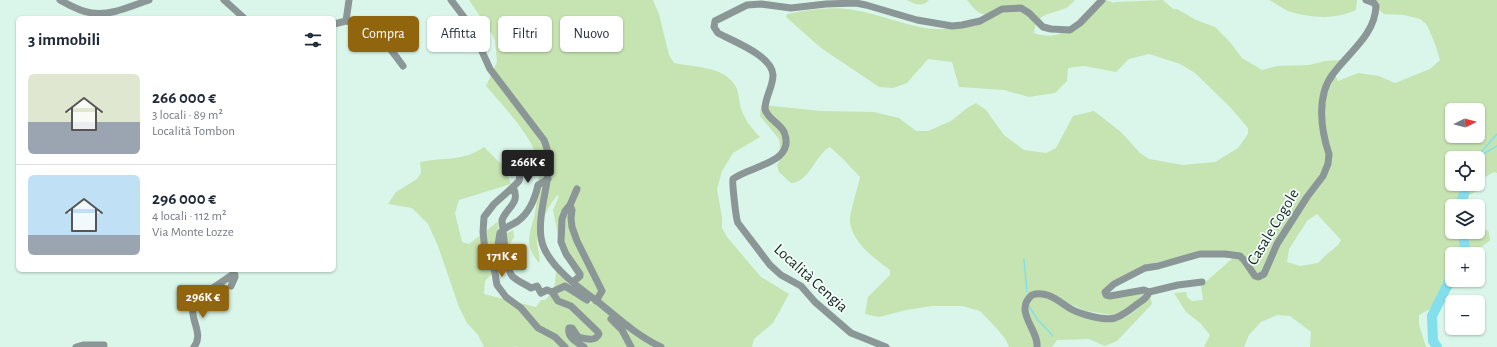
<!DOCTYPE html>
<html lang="it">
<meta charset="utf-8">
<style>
body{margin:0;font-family:"Alegreya Sans",sans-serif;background:#f6f6f7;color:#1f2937;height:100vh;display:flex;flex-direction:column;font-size:15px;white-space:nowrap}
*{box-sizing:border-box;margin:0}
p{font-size:13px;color:#747a83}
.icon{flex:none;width:22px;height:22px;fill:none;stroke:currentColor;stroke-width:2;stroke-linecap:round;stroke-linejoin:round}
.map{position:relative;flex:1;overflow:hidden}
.drawer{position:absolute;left:16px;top:16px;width:320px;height:256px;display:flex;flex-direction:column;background:#fff;border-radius:6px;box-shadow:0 1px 3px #0004}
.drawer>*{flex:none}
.banner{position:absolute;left:348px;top:16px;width:380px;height:36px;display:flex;gap:8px}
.needle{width:26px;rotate:84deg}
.buttons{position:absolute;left:1445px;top:103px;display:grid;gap:8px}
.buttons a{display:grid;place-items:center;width:40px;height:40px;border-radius:6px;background:#fff;box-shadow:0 1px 3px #0004;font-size:20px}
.price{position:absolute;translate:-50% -34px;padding:0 9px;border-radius:4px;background:#91640e;color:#fff;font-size:13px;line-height:26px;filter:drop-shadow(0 1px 2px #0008)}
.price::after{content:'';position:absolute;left:50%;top:24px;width:12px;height:9px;margin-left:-6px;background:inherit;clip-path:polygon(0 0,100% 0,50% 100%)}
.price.selected{background:#222;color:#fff}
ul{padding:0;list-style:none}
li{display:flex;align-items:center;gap:12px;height:100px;padding:0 12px}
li+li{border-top:1px solid #e0e1e3}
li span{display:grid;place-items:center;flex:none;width:112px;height:80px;border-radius:6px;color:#555}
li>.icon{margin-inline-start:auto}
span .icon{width:48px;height:48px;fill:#fffc;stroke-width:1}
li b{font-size:17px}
h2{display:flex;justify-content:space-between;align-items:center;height:48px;padding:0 12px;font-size:17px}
.pill{padding:0 14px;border-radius:6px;background:#fff;box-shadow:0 1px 3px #0004;font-size:14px;line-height:36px}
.pill.selected{background:#91640e;color:#fff}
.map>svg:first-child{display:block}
</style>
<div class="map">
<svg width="1497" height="347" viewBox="0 0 1497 347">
<rect width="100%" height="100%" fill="#daf6eb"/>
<path fill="#c6e3b2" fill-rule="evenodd" d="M 469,0 L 653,0 L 659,14 L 669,55 L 674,63 C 693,67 723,66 735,85 C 739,91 739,102 741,109 C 745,120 752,129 760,137 L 733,153 L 722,171 L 717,189 L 722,217 L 722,228 L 727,237 L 761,277 L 789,294 L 773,323 L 754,339 L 752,347 L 517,347 L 516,346 L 514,347 L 484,347 L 478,335 L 467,323 L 459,307 L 438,246 L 428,224 L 412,208 L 388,204 L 396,192 L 417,179 L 421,173 L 420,162 C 443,157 463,162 484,147 L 499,162 L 507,166 L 506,171 L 511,184 L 459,200 L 455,213 L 462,242 L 469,244 L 500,220 L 498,228 L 499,237 L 513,230 L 514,237 L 506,251 L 504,262 L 485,281 L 484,294 L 536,307 L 541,300 L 545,300 L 554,291 L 556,272 L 583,298 L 593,305 L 587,298 L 570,265 L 558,235 L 553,210 L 559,196 L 558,195 C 549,203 537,229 537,241 C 537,248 541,256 539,263 C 536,259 531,253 530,247 C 527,238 532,226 534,217 C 538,198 542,169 534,150 C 526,130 500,102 486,86 L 497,62 L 495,41 L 492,34 Z
M 907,0 L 929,0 C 922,8 915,4 907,0 Z
M 967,0 L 1075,0 C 1073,2 1070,5 1068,7 C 1053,15 1036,11 1034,33 C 1063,44 1086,18 1106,0 L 1114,3 L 1115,2 L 1163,0 L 1173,9 L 1177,9 L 1196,20 L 1215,27 L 1230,42 L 1242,58 L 1262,70 L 1277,66 L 1309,65 L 1325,61 L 1341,60 L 1323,93 L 1327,154 L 1326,164 L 1266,267 L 1258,275 L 1244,257 L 1182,257 L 1153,263 L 1104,294 L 1141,291 L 1148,295 L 1138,306 L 1112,315 L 1086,311 L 1045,293 L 1025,302 L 1036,347 L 1009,347 L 1006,340 L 998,330 L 980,311 L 962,306 L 932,306 L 906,310 L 879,317 L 865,314 L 868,297 L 890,275 L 890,270 C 874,258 854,244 850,223 C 849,215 858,187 860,177 L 843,159 L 830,147 C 815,155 809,183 791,183 L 779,172 L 777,165 L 779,162 L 779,154 L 780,146 L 779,139 L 760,116 L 761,105 L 821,111 L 874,112 L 899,118 L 916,131 L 928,131 L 951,121 L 967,108 L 976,103 L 986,110 L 1004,135 L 1024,150 L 1046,153 L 1056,148 L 1073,116 L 1094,111 L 1121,132 L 1140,153 L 1149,159 L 1183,165 L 1215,162 L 1238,148 L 1248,134 L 1248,128 L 1230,107 L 1195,73 L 1180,64 L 1149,54 L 1129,59 L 1116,72 L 1084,66 L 1068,68 L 1067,81 L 1055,93 L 1029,97 L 1004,90 L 959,87 L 952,62 L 928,59 L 907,83 L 893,88 L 879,87 L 821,48 L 786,17 L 787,14 C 809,10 831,6 854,10 C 887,15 927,37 961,26 C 970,24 978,19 986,15 C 978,14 972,7 967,0 Z
M 1269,0 L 1357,0 L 1356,10 C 1335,20 1310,18 1288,11 C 1281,8 1275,3 1269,0 Z
M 1367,0 L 1497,0 L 1497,173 L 1494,172 L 1485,177 L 1481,189 L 1469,195 L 1468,206 L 1452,206 L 1452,232 L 1478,232 L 1478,224 L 1489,232 L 1490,240 C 1486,245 1477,248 1474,254 L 1452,254 L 1452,280 L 1463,280 L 1442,296 L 1432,308 L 1419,315 L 1419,325 L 1426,347 L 1310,347 L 1311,332 L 1290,316 L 1277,315 L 1261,322 L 1249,335 L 1244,347 L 1204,347 L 1210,335 L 1200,323 L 1186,312 L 1174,293 L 1186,292 L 1187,297 L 1192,301 L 1203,300 L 1201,286 L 1234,257 L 1239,258 L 1259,279 L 1297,216 L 1325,177 L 1328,146 L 1324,110 L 1327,95 L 1335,75 L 1338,81 L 1358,73 L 1379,76 L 1395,83 L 1430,69 L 1440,60 L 1435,44 L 1427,25 L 1420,19 L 1404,15 L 1384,14 ZM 1452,110 L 1478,110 L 1478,136 L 1452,136 ZM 1452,158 L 1478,158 L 1478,184 L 1452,184 ZM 1317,214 L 1341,240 L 1338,245 L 1326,255 L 1318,263 L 1300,266 L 1287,262 L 1289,249 L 1307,221 Z
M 1038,294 L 1086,313 L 1119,318 L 1126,317 L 1134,312 L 1150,296 L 1152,304 L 1117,341 L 1105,346 L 1089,339 L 1057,340 L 1052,347 L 1038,347 L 1027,316 L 1030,297 Z"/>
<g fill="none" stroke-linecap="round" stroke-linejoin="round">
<path stroke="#84dfed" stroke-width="1.5" d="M 1478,157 L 1497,146
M 1476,158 L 1497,134
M 1024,259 L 1027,292
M 1028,305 L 1038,320 L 1053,336"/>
<path stroke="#84dfed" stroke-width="10" d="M 1460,206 L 1467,184
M 1462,254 L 1465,248 L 1463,232
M 1437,347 L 1433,341 L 1432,316 L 1452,276"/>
<path stroke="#8b9796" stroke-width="7" d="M 60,0 C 69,5 81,12 92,13 C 111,16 131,6 149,0
M 224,0 L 244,18
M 451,0 L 470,25 L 490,69 L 544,140 C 555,165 543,193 541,218 C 540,227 540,239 544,248 C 553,269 579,288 597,301 C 618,318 636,335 661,347
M 346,21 C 374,25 388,45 403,66
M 334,24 L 346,21 L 349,0
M 548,179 L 538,185 C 535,199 530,212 518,221 C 512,225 505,227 500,233 L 494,268 L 497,285 L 506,297 L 521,308 L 538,328 L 555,337 L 565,347
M 513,187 L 519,181 L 521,169
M 570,205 L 577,189
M 494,268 L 485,251 L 483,232 L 484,217 L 494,204 L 513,187 C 521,203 507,207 502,220 C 503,231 506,268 512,276 C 517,281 525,284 531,288 L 537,286 L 541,293 L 547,290 L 552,292 L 558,301 L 571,306 L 598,332 L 599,334 C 595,342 586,339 578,337 L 572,328 L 569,328 C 567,338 577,342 584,347
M 573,282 L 580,276 L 580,274 L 566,254 L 561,242 L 562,219 L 565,211 L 570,205 L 572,210 L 571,218 L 572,227 L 577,241 L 602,291 L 596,301
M 1202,282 L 1178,285 L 1149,292 L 1144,290 L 1110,296 L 1106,295 L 1105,292 L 1114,284 L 1145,268 L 1158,266 L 1200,254 L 1225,254 L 1240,256 L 1244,260 L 1255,276 L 1258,277 L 1264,274 L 1277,244 L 1307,197 L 1323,176 L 1328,164 L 1329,154 C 1321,130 1316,96 1333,74 C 1349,52 1375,35 1376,6 L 1374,3 L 1366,0
M 552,292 L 565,286 L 587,300
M 611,319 L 622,330 L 631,347
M 76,347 L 83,345 L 104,345
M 194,347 C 206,332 184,315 197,299 L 232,275 L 235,275 L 235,277 L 231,286
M 886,347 L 851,333 L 815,302 L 801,286 L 781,275 L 770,265 L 738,223 C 736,220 732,182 733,179 C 749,166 797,163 784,132 C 779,122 768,120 765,109 C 765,97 773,87 773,75 C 772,55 732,41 718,33 L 714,27 L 715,21 L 747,5 L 761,4 L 791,8 L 826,4 L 856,3 L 866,5 L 917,20 L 952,26 L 962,25 L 980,21 L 1002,9 L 1021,8 L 1029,13 L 1043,27 L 1051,29 L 1070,30 L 1080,23 L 1102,0
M 1037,347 C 1039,330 1013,311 1032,295 C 1047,290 1058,301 1071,309 C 1080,314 1104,321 1115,318 C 1121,316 1131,309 1136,305 C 1141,301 1147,299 1149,292"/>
</g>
<g text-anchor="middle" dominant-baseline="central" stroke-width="3.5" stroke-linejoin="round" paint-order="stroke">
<g font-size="16" fill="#18231f" stroke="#f3fffa">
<text transform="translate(1273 227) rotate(-59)">Casale Cogole</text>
<text transform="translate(811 278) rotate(42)">Località Cengia</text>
</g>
</g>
</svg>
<div class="buttons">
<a><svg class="needle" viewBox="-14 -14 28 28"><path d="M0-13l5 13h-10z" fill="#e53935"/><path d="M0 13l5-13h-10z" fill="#747a83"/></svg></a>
<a><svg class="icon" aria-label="locate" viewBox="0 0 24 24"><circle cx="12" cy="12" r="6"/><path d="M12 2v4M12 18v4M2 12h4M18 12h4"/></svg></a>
<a><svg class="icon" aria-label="layers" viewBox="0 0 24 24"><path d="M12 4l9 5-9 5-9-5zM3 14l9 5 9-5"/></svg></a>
<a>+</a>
<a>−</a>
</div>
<b class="price selected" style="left:528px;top:184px">266K €</b>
<b class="price" style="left:502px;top:278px">171K €</b>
<b class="price" style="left:203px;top:319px">296K €</b>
<div class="banner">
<a class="pill selected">Compra</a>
<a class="pill">Affitta</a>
<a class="pill">Filtri</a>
<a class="pill">Nuovo</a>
</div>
<section class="drawer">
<h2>3 immobili<svg class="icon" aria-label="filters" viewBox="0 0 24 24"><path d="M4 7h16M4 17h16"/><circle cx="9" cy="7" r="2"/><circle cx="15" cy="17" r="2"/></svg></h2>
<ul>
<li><span style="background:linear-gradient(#dfe7d0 60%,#9aa5b1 0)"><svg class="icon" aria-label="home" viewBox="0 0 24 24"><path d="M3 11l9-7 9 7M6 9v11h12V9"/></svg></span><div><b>266 000 €</b><p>3 locali · 89 m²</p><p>Località Tombon</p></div></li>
<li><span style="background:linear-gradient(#bfe0f5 75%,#9aa5b1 0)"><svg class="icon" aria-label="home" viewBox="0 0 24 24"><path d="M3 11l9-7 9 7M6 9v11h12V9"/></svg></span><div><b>296 000 €</b><p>4 locali · 112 m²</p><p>Via Monte Lozze</p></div></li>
</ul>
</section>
</div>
